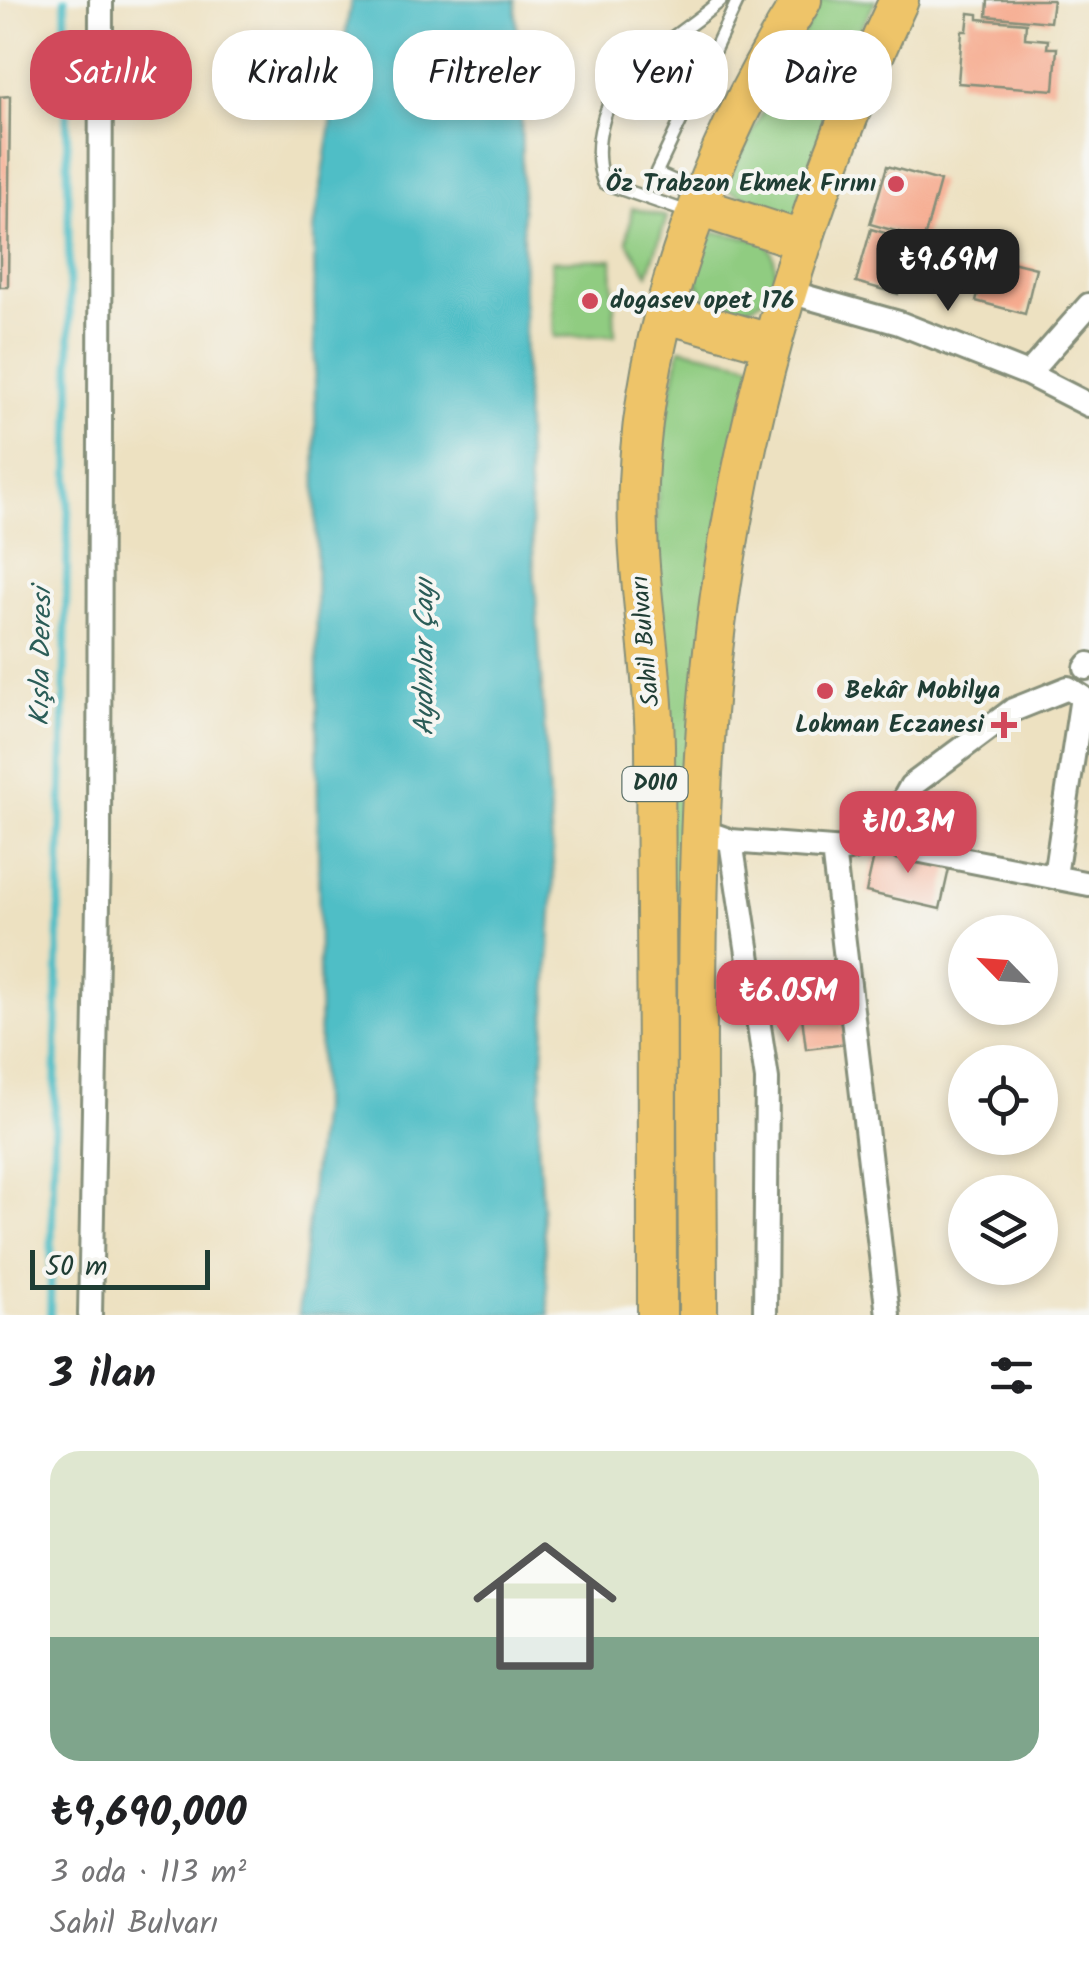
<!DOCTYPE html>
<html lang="tr">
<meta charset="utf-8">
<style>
body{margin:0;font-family:Kalam,sans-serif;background:#f6f6f6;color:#202124;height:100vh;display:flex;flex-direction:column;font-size:38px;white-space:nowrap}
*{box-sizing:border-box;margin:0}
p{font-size:32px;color:#757577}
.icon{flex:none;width:55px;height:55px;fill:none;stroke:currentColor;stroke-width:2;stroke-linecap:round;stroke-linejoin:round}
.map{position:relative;height:1315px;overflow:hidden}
.details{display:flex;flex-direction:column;background:#fff;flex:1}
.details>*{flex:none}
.hud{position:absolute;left:30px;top:30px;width:1030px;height:90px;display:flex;gap:20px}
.needle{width:65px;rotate:295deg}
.buttons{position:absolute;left:948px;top:915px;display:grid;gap:20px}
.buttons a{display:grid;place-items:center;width:110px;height:110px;border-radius:50%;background:#fff;box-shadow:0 5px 15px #0003;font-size:50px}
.scale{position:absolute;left:30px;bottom:25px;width:180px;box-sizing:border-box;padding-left:10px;border:5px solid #1f3d34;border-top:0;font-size:28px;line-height:35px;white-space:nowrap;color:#1f3d34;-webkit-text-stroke:8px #f6f6f2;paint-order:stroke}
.price{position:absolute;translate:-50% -85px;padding:0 22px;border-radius:20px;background:#d1495b;color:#fff;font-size:32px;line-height:65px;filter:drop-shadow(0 2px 5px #0008)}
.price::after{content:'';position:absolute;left:50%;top:60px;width:30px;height:22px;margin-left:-15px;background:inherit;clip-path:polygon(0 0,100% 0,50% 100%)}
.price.on{background:#222;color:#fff}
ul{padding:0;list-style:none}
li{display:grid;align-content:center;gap:20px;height:530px;padding:0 50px}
li span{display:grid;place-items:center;height:310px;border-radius:30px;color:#555}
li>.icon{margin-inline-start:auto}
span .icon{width:180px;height:180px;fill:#fffc;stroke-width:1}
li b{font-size:42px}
h2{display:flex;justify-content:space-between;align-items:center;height:120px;padding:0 50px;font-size:42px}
.tag{padding:0 35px;border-radius:40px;background:#fff;box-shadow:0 5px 15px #0003;font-size:35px;line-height:90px}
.tag.on{background:#d1495b;color:#fff}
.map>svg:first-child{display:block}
</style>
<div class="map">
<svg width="1089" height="1315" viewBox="0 0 1089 1315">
<rect width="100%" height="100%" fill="#f6f6f2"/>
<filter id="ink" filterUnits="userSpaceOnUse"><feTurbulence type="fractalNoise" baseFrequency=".01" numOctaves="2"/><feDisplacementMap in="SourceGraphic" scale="20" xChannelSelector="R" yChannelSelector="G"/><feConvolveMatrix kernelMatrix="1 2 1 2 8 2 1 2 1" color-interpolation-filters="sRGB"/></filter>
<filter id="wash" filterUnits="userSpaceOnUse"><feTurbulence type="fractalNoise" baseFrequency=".0048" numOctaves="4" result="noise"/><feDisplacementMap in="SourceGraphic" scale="40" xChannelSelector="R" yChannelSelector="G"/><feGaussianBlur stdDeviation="2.25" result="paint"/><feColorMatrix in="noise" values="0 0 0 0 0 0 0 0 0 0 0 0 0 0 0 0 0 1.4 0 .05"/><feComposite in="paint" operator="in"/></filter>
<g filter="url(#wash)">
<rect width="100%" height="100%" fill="#ede1c1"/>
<path fill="#90cc81" stroke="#58845a" stroke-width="2.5" d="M 821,0 L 876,0 L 842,65 L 796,218 L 723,188 Z
M 632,208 L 667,217 L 648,274 L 627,242 Z
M 716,232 L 766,241 C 775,256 779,270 771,286 C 741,344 655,280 716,232 Z
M 612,259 L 615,335 L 554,337 L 551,261 Z
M 680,348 L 753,364 L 688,967 L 671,968 L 654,570 L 660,447 Z"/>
<path fill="#4fbec6" stroke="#377e7d" stroke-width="2.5" d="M 351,0 L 515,0 L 521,103 L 526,440 L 554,879 L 538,1141 L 549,1315 L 298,1315 L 320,1109 L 314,230 Z"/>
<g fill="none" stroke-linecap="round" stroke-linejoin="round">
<path stroke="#4fbec6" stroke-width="8" d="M 50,1315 L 71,391 L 65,0"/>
</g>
<g id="blocks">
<path fill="#f6ab8f" d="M 988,0 L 1053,0 L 1050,22 L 987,16 Z
M 969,13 L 978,14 L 978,19 L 1026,23 L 1025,38 L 1048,40 L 1047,48 L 1057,48 L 1054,90 L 958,83 L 962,31 L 967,31 Z
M 10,96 L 8,287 L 0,287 L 0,97 Z
M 887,166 L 940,181 L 924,239 L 870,224 Z
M 871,229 L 913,241 L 898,294 L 856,282 Z
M 987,256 L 1036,268 L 1025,314 L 976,301 Z
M 877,843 L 951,860 L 940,909 L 866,892 Z
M 837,963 L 847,1044 L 806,1049 L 796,968 Z"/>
</g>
</g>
<g filter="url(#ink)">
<use href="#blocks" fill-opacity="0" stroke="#868f7a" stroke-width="2.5"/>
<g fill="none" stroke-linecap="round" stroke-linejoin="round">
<g stroke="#868f7a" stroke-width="16">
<path id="service" d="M 693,200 L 674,181 L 656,173 L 738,0
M 693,208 L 679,209 L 604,183 C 591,150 602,109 623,79 C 637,59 698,22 721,0"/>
</g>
<g stroke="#868f7a" stroke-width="28">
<path id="minor" d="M 786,291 L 899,323 L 1028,374 L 1089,405
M 1028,374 L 1089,305
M 1086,668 L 1089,664
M 717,836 L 731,841 L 767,1079 L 765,1315
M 882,839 L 901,847 L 1089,884
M 731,841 L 845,850 L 882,839 L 911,786 L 1013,710 L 1068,688 L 1082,697 L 1055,876
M 833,849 L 888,1315
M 90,1315 L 99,852 L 101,0"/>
</g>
<g stroke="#868f7a" stroke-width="42">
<path id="trunk" d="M 699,207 L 804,241
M 667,314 L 770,343
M 657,1315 C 657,1126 657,936 655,747 C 654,658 634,572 638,483 C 645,314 713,141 802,0
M 698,1315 C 698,1129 693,942 704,756 C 719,495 788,237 899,0"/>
</g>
<use href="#service" stroke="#fff" stroke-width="11"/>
<use href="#minor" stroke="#fff" stroke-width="22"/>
<use href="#trunk" stroke="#eec469" stroke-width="38"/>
</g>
</g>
<g fill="#d1495b" stroke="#f6f6f2" stroke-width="4">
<circle cx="896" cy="184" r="10"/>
<circle cx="590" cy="301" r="10"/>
<circle cx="825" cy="691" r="10"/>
<path d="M999 710h10v10h10v10h-10v10h-10v-10h-10v-10h10z"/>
</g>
<g text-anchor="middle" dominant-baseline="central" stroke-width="8" stroke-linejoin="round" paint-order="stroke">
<rect fill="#f6f6f2" stroke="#60746d" stroke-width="2.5" x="622.5" y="767" width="65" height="34" rx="8"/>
<g font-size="22" font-weight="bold" fill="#1f3d34">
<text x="655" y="784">D010</text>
</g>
<g font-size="25" font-weight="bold" fill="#1f3d34" stroke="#f6f6f2" text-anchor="end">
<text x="876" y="184">Öz Trabzon Ekmek Fırını</text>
<text x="610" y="301" text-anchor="start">dogasev opet 176</text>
<text x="845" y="691" text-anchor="start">Bekâr Mobilya</text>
<text x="984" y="725">Lokman Eczanesi</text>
</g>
<g font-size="25" fill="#1f3d34" stroke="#f6f6f2">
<text transform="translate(646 641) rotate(-95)">Sahil Bulvarı</text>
</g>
<g font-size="28" font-style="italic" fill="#2b5d58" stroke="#f6f6f2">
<text transform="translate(42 657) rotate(-89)">Kışla Deresi</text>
<text transform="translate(425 657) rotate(-90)">Aydınlar Çayı</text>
</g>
</g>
</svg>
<div class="buttons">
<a><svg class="needle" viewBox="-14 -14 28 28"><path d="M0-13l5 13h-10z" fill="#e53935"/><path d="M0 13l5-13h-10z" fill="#757577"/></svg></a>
<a><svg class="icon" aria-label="locate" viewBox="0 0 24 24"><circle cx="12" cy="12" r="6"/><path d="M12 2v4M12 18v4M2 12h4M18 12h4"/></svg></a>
<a><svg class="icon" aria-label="layers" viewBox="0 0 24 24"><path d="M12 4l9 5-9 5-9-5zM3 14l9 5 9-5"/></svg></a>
</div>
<div class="scale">50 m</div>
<b class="price on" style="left:948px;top:314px">₺9.69M</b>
<b class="price" style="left:908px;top:876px">₺10.3M</b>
<b class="price" style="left:788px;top:1045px">₺6.05M</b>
<div class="hud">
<a class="tag on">Satılık</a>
<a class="tag">Kiralık</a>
<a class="tag">Filtreler</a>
<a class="tag">Yeni</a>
<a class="tag">Daire</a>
</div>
</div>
<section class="details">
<h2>3 ilan<svg class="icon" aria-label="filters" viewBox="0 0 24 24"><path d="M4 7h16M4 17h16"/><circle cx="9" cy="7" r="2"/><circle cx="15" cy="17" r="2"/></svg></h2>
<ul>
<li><span style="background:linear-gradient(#dfe7d0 60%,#7fa58c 0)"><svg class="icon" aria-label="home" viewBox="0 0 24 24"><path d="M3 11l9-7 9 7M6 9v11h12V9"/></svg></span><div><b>₺9,690,000</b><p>3 oda · 113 m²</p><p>Sahil Bulvarı</p></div></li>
</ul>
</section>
